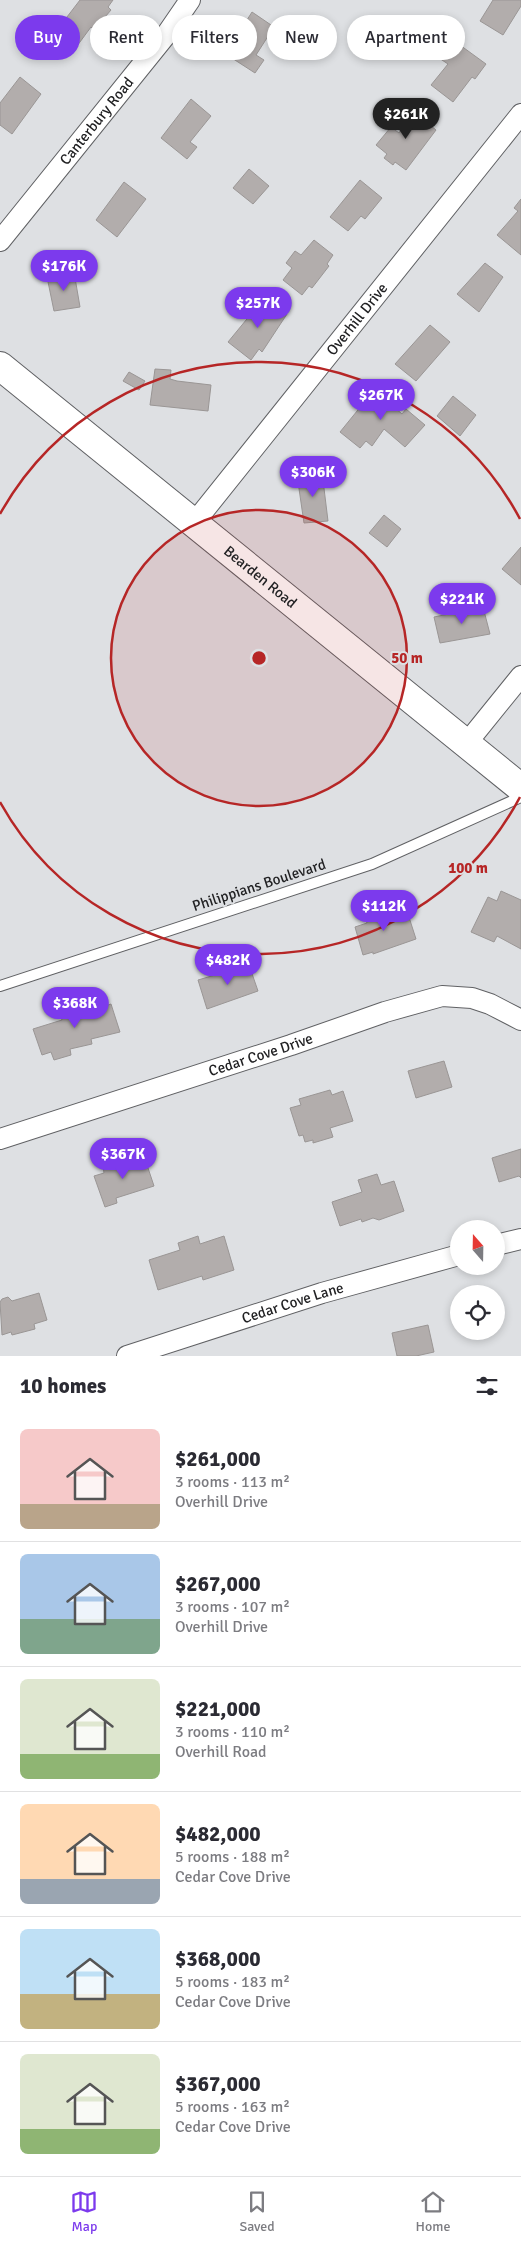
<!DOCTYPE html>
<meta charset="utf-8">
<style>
body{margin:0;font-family:Signika,sans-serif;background:#f7f7f7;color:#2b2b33;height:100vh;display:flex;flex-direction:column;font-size:19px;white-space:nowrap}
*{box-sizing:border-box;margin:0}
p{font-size:16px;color:#7c7c81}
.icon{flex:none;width:28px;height:28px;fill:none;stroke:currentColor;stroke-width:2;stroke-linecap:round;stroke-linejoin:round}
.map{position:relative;height:1356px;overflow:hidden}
.drawer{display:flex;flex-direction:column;background:#fff;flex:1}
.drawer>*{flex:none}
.guide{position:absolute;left:15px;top:15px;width:491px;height:45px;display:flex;gap:10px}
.needle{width:32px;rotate:340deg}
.tools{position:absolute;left:450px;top:1220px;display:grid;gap:10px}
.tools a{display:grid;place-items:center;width:55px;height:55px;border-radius:50%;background:#fff;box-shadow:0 2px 8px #0003;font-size:25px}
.price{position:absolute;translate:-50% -42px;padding:0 11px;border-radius:18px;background:#7c3aed;color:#fff;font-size:16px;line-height:32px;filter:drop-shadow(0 1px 2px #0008)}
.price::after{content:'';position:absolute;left:50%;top:30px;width:15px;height:11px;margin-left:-8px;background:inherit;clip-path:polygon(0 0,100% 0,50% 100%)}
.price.active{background:#222;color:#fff}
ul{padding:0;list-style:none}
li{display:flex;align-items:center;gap:15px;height:125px;padding:0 20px}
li+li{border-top:1px solid #e1e1e2}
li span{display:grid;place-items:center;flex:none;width:140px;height:100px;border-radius:8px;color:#555}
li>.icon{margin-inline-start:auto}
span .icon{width:60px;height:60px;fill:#fffc;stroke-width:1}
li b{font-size:21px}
h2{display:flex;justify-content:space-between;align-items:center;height:60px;padding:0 20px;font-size:21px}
.tag{padding:0 18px;border-radius:22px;background:#fff;box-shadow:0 2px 8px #0003;font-size:18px;line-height:45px}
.tag.active{background:#7c3aed;color:#fff}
.dock{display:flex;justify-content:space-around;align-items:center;height:70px;border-top:1px solid #e1e1e2;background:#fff;font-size:14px;color:#7c7c81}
.dock a{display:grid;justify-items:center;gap:2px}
.dock .active{color:#7c3aed}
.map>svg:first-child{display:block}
</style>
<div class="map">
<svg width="521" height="1356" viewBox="0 0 521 1356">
<rect width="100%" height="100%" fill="#dee0e3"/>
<path fill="#b2adac" stroke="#9a9695" d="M 80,0 L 113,0 L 108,7 L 111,10 L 94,30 L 91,27 L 77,46 L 57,30 Z
M 493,0 L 521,0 L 521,6 L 503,35 L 480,21 Z
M 252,12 L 274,27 L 256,55 L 264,60 L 255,73 L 221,51 L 236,29 L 240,31 Z
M 453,40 L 486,64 L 475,79 L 472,77 L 453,102 L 431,85 L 448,64 L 439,58 Z
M 20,77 L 41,94 L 12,134 L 0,125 L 0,103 Z
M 191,99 L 211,116 L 190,142 L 197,147 L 187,159 L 161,138 Z
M 409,108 L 436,130 L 406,170 L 395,162 L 393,165 L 384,158 L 387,154 L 376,145 L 391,127 L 399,133 L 401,130 L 395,125 Z
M 249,169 L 269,186 L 253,204 L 233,188 Z
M 360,180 L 382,198 L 365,219 L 361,216 L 348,231 L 330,217 Z
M 124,182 L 146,199 L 117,237 L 96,220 Z
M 521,199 L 521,255 L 497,235 L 518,211 L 514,208 Z
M 314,240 L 333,255 L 327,264 L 329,266 L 312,288 L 309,286 L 302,295 L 283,280 L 292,268 L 286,263 L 295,251 L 301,255 Z
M 485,263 L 503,277 L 479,312 L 457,294 Z
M 74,272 L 80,307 L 54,311 L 47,277 Z
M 265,297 L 287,314 L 262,352 L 259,349 L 251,360 L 228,342 Z
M 430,325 L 450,342 L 416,381 L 395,364 Z
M 155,369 L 171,370 L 170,379 L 177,381 L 211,385 L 208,411 L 150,405 Z
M 129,372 L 145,381 L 139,390 L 123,381 Z
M 379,384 L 399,402 L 394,407 L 402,414 L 406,409 L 425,425 L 405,447 L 384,429 L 372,446 L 366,441 L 360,448 L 340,432 Z
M 453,396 L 476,415 L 460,436 L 437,416 Z
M 322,472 L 328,521 L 304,523 L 297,475 Z
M 384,515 L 401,529 L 387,547 L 369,533 Z
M 521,547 L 521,585 L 502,569 Z
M 483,607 L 490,634 L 440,643 L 434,617 Z
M 501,891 L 521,900 L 521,949 L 497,936 L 494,942 L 471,932 L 488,897 L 497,901 Z
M 380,908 L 384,918 L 407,911 L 416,939 L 373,954 L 373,952 L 363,955 L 355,927 L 367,923 L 364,912 Z
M 249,965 L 258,991 L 207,1009 L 198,980 Z
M 77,1000 L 81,1014 L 111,1004 L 120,1032 L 91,1039 L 92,1044 L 70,1049 L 71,1055 L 54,1060 L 51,1052 L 42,1055 L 33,1029 L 62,1020 L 57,1006 Z
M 444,1061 L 452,1087 L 416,1098 L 408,1071 Z
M 330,1090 L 332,1095 L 343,1091 L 353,1121 L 330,1128 L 333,1137 L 313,1143 L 313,1140 L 305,1142 L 303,1135 L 299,1136 L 290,1108 L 301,1105 L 299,1099 Z
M 521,1149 L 521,1178 L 519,1176 L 499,1182 L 492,1158 Z
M 129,1157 L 133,1164 L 145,1159 L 154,1186 L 116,1198 L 117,1203 L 105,1207 L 94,1176 L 104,1173 L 103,1166 Z
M 377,1174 L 381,1185 L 394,1181 L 404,1211 L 379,1220 L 373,1218 L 362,1222 L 361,1219 L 340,1226 L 332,1202 L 362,1192 L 358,1180 Z
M 198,1236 L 200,1244 L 224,1236 L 234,1270 L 203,1280 L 202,1276 L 158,1290 L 149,1260 L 180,1250 L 178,1243 Z
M 39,1293 L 47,1320 L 34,1324 L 35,1329 L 12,1335 L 11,1332 L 2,1335 L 0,1302 L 2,1299 L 8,1297 L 12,1301 Z
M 428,1325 L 434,1352 L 416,1356 L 397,1356 L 392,1333 Z"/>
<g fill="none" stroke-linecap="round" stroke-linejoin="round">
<g stroke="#606164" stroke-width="12">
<path id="lane" d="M 0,986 L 372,864 L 521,797"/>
</g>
<g stroke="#606164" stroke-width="22">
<g id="street">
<path id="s1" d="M 0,241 L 166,35 L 190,0"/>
<path id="s2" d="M 194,523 L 521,114"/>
<path d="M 466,744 L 521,676"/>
<path id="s3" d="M 0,1139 L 291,1045 L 385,1012 L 442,996 L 472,998 L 490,1004 L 521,1020"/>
<path d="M 496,1245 L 521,1239"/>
<path id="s4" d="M 127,1356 L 322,1293 L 459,1255"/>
</g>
</g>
<g stroke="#606164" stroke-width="30">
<g id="secondary">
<path id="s5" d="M 0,366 L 521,788"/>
</g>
</g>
<use href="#lane" stroke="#fff" stroke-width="10"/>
<use href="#street" stroke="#fff" stroke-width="20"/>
<use href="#secondary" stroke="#fff" stroke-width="28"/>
</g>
<circle cx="259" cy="658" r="148" fill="#b62626" fill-opacity=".12"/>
<g fill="none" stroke="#b62626" stroke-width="2.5">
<circle cx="259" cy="658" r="148"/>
<path d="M520 797A296 296 0 0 1 0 802M0 514A296 296 0 0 1 520 519"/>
</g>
<g text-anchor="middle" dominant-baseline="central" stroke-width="4" stroke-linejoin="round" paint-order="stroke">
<g font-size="15" fill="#212123" stroke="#dee0e3">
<text stroke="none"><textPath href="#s1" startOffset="154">Canterbury Road</textPath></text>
<text stroke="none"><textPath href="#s2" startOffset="261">Overhill Drive</textPath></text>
<text stroke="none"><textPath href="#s5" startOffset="335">Bearden Road</textPath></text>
<text transform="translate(259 885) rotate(-18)">Philippians Boulevard</text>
<text stroke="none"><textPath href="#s3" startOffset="274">Cedar Cove Drive</textPath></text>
<text stroke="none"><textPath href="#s4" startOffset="174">Cedar Cove Lane</textPath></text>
</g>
</g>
<circle cx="259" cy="658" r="8" fill="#b62626" stroke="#dee0e3" stroke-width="2.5"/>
<g font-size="15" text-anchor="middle" font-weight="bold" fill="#b62626" stroke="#dee0e3" stroke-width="4" stroke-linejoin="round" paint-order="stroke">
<text x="407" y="663">50 m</text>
<text x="468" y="873">100 m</text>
</g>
</svg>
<div class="tools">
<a><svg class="needle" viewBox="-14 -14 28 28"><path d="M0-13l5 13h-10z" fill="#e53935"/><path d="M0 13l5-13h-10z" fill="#7c7c81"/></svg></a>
<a><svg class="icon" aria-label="locate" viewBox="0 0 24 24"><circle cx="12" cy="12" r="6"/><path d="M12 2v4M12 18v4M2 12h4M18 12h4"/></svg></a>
</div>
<b class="price active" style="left:406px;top:140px">$261K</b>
<b class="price" style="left:64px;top:292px">$176K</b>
<b class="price" style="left:258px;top:329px">$257K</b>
<b class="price" style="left:381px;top:421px">$267K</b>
<b class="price" style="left:313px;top:498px">$306K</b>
<b class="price" style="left:462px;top:625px">$221K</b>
<b class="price" style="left:384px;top:932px">$112K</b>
<b class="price" style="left:228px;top:986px">$482K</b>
<b class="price" style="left:75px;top:1029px">$368K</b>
<b class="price" style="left:123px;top:1180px">$367K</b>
<div class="guide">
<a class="tag active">Buy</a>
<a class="tag">Rent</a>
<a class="tag">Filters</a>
<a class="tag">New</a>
<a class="tag">Apartment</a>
</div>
</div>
<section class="drawer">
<h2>10 homes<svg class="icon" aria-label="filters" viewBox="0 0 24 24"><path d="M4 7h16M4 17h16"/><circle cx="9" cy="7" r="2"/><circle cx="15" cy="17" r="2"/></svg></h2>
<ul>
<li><span style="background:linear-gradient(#f6c9c9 75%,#b9a48a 0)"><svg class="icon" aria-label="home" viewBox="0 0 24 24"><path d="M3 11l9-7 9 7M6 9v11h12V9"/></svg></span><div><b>$261,000</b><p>3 rooms · 113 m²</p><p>Overhill Drive</p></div></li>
<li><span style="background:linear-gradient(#a9c7e8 65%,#7fa58c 0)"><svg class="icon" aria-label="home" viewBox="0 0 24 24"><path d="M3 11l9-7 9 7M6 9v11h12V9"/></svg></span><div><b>$267,000</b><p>3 rooms · 107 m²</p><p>Overhill Drive</p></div></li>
<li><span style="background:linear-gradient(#dfe7d0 75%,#8fb573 0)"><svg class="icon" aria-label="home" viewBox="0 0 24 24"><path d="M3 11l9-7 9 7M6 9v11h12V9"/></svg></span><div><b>$221,000</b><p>3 rooms · 110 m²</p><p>Overhill Road</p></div></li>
<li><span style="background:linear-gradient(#ffd9b3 75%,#9aa5b1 0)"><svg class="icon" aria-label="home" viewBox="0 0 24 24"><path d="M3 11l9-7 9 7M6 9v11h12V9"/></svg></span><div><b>$482,000</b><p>5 rooms · 188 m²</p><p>Cedar Cove Drive</p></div></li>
<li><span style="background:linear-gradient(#bfe0f5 65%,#c2b280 0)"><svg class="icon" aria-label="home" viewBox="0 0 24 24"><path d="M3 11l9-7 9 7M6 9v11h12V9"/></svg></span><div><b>$368,000</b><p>5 rooms · 183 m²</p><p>Cedar Cove Drive</p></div></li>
<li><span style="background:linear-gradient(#dfe7d0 75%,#8fb573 0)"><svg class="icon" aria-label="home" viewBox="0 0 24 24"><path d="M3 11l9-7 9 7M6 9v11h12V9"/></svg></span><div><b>$367,000</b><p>5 rooms · 163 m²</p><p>Cedar Cove Drive</p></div></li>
</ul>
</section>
<nav class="dock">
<a class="active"><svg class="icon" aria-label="map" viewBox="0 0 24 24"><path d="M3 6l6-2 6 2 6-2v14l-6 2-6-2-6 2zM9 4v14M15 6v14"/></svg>Map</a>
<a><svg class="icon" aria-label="saved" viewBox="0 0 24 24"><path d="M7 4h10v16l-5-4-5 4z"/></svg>Saved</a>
<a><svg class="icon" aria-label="home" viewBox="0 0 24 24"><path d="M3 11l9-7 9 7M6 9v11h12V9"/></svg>Home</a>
</nav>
